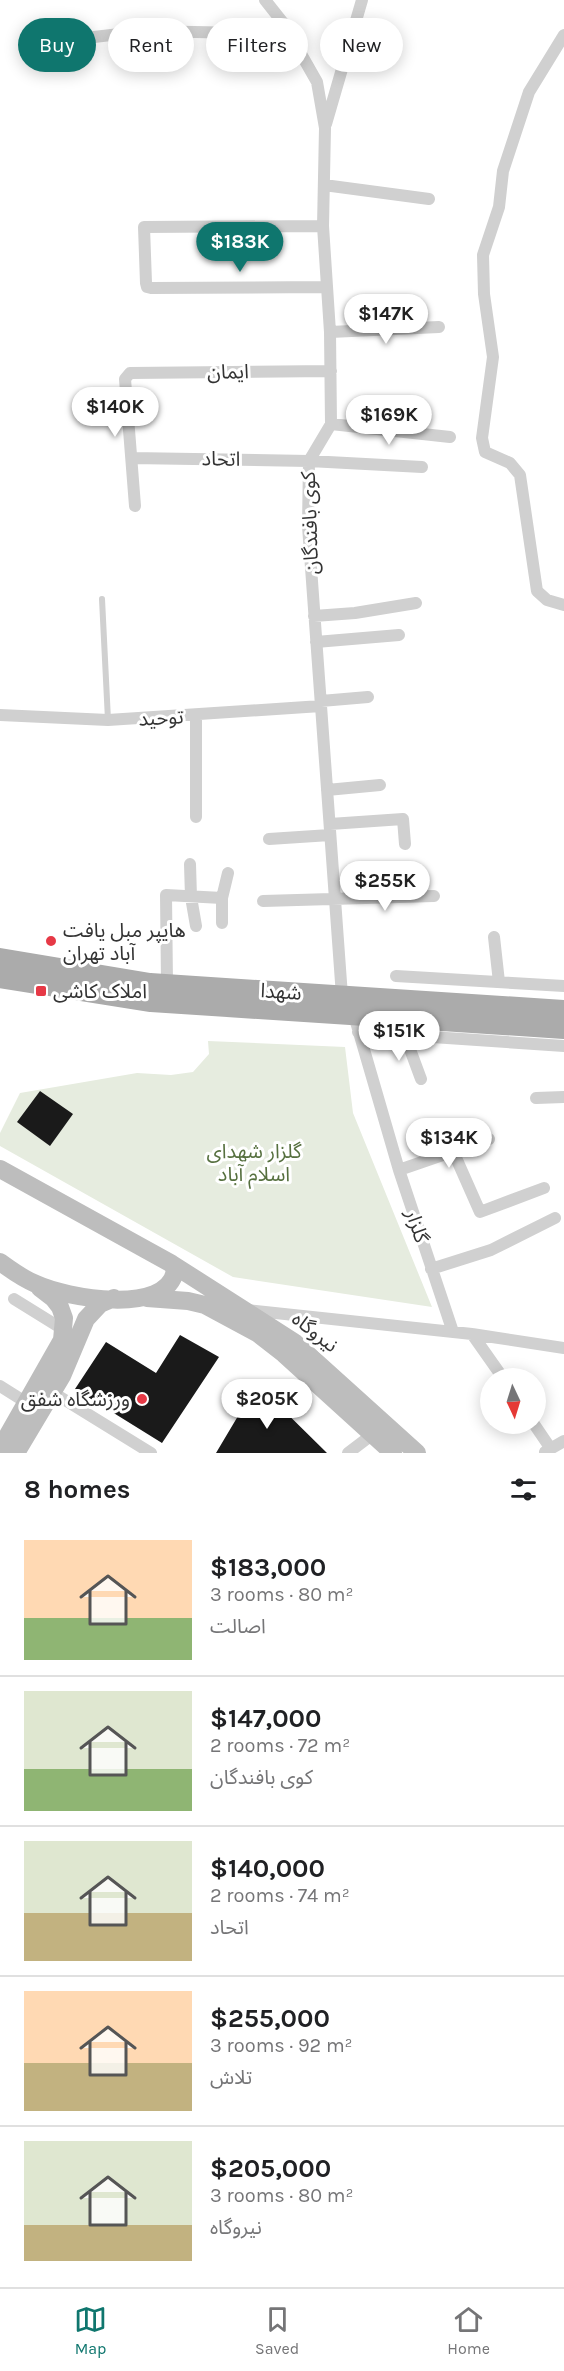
<!DOCTYPE html>
<meta charset="utf-8">
<style>
body{margin:0;font-family:Karla,"Noto Sans Arabic",sans-serif;background:#f6f6f6;color:#202124;height:100vh;display:flex;flex-direction:column;font-size:22px;white-space:nowrap}
*{box-sizing:border-box;margin:0}
p{font-size:20px;color:#757577}
.icon{flex:none;width:33px;height:33px;fill:none;stroke:currentColor;stroke-width:2;stroke-linecap:round;stroke-linejoin:round}
.map{position:relative;height:1453px;overflow:hidden}
.sheet{display:flex;flex-direction:column;background:#fff;flex:1}
.sheet>*{flex:none}
.guide{position:absolute;left:18px;top:18px;width:528px;height:54px;display:flex;gap:12px}
.needle{width:39px;rotate:176deg}
.tools{position:absolute;left:480px;top:1368px;display:grid;gap:12px}
.tools a{display:grid;place-items:center;width:66px;height:66px;border-radius:50%;background:#fff;box-shadow:0 3px 15px #0003;font-size:30px}
.price{position:absolute;translate:-50% -51px;padding:0 14px;border-radius:21px;background:#fff;color:#222;font-size:20px;line-height:39px;filter:drop-shadow(0 2px 3px #0008)}
.price::after{content:'';position:absolute;left:50%;top:36px;width:18px;height:14px;margin-left:-9px;background:inherit;clip-path:polygon(0 0,100% 0,50% 100%)}
.price.on{background:#0f766e;color:#fff}
ul{padding:0;list-style:none}
li{display:flex;align-items:center;gap:18px;height:150px;padding:0 24px}
li+li{border-top:2px solid #e0e0e0}
li span{display:grid;place-items:center;flex:none;width:168px;height:120px;border-radius:0px;color:#555}
li>.icon{margin-inline-start:auto}
span .icon{width:72px;height:72px;fill:#fffc;stroke-width:1}
li b{font-size:26px}
h2{display:flex;justify-content:space-between;align-items:center;height:72px;padding:0 24px;font-size:26px}
.pill{padding:0 21px;border-radius:27px;background:#fff;box-shadow:0 3px 15px #0003;font-size:21px;line-height:54px}
.pill.on{background:#0f766e;color:#fff}
.tab-bar{display:flex;justify-content:space-around;align-items:center;height:84px;border-top:2px solid #e0e0e0;background:#fff;font-size:16px;color:#757577}
.tab-bar a{display:grid;justify-items:center;gap:3px}
.tab-bar .on{color:#0f766e}
.map>svg:first-child{display:block}
</style>
<div class="map">
<svg width="564" height="1453" viewBox="0 0 564 1453">
<rect width="100%" height="100%" fill="#fff"/>
<path fill="#e6ecdf" d="M 208,1041 L 345,1047 L 353,1113 L 432,1307 L 233,1277 L 0,1146 L 0,1133 L 20,1093 L 137,1073 L 171,1075 L 193,1072 L 209,1054 Z"/>
<path fill="#1a1a1a" d="M 40,1091 L 73,1114 L 50,1146 L 17,1122 Z
M 180,1335 L 219,1357 L 162,1443 L 75,1389 L 106,1342 L 156,1373 Z
M 257,1384 L 327,1453 L 216,1453 Z"/>
<g fill="none" stroke-linecap="round" stroke-linejoin="round">
<path stroke="#d0d0d0" stroke-width="6" d="M 102,599 L 108,720"/>
<path stroke="#d0d0d0" stroke-width="12" d="M 265,0 L 284,24 L 317,82 L 325,128 L 323,226 L 330,332 L 331,424 L 309,461 L 308,526 L 342,996
M 564,35 L 529,92 L 503,171 L 499,207 L 483,255 L 484,294 L 493,357 L 482,438 L 485,452 L 510,463 L 520,475 L 537,591 L 547,600 L 564,605
M 77,39 L 145,31 L 289,34
M 326,124 L 362,0
M 324,185 L 429,199
M 323,226 L 144,227 L 146,283 L 147,287 L 151,288 L 327,287
M 330,332 L 439,327
M 331,424 L 450,437
M 132,458 L 309,461 L 422,467
M 135,506 L 125,379 L 130,373 L 331,371
M 314,616 L 355,613 L 416,603
M 316,642 L 399,635
M 321,701 L 368,697
M 0,715 L 108,720 L 321,706
M 196,716 L 196,817
M 327,790 L 380,785
M 330,824 L 403,819 L 405,844
M 269,839 L 330,835
M 190,864 L 191,897 L 196,926
M 263,901 L 434,896
M 222,923 L 222,898
M 494,937 L 499,982
M 396,976 L 564,986
M 167,984 L 166,895 L 222,898 L 228,873
M 354,1015 L 399,1170 L 453,1332
M 358,1032 L 564,1046
M 404,1033 L 421,1079
M 536,1098 L 564,1097
M 453,1151 L 480,1212 L 544,1188
M 399,1170 L 489,1139
M 431,1269 L 491,1250 L 555,1218
M 14,1299 L 64,1330
M 247,1310 L 472,1334 L 564,1348
M 472,1334 L 503,1378
M 0,1386 L 27,1403
M 52,1392 L 151,1453
M 534,1424 L 551,1449
M 545,1452 L 564,1441
M 348,1453 L 373,1434"/>
<path stroke="#bdbdbd" stroke-width="18" d="M 0,1169 L 172,1264 L 294,1342 L 417,1453
M 0,1262 C 11,1270 23,1279 36,1284 C 66,1298 167,1316 175,1271 L 172,1264
M 147,1298 L 188,1301 L 205,1305 L 257,1333 L 284,1354 L 393,1453
M 0,1449 L 62,1340 L 64,1318 L 60,1307 L 53,1298 L 40,1288
M 16,1453 L 62,1376 L 86,1319 L 100,1304 L 114,1298"/>
<path stroke="#ababab" stroke-width="20" d="M 0,958 L 150,983 L 564,1010
M 0,978 L 151,1002 L 564,1029"/>
</g>
<g fill="#e63946" stroke="#fff" stroke-width="2">
<circle cx="51" cy="941" r="6"/>
<rect x="35" y="985" width="12" height="12" rx="3"/>
<circle cx="142" cy="1399" r="6"/>
</g>
<g text-anchor="middle" dominant-baseline="central" stroke-width="6" stroke-linejoin="round" paint-order="stroke">
<g font-size="20" fill="#333" stroke="#fff">
<text transform="translate(228 372) rotate(-1)">ایمان</text>
<text transform="translate(221 459) rotate(1)">اتحاد</text>
<text transform="translate(310 523) rotate(-92)">کوی بافندگان</text>
<text transform="translate(161 718) rotate(-3)">توحید</text>
<text transform="translate(281 992) rotate(4)">شهدا</text>
<text transform="translate(417 1226) rotate(72)">گلزار</text>
<text transform="translate(315 1332) rotate(38)">نیروگاه</text>
</g>
<g font-size="20" fill="#333" stroke="#fff" text-anchor="start">
<text x="63" y="930">هایپر مبل یافت<tspan x="63" dy="23">آباد تهران</tspan></text>
<text x="53" y="991">املاک کاشی</text>
<text x="130" y="1399" text-anchor="end">ورزشگاه شفق</text>
</g>
<g font-size="20" fill="#56703f" stroke="#fff">
<text x="254" y="1151">گلزار شهدای<tspan x="254" dy="23">اسلام آباد</tspan></text>
</g>
</g>
</svg>
<div class="tools">
<a><svg class="needle" viewBox="-14 -14 28 28"><path d="M0-13l5 13h-10z" fill="#e53935"/><path d="M0 13l5-13h-10z" fill="#757577"/></svg></a>
</div>
<b class="price on" style="left:240px;top:273px">$183K</b>
<b class="price" style="left:386px;top:345px">$147K</b>
<b class="price" style="left:115px;top:438px">$140K</b>
<b class="price" style="left:389px;top:446px">$169K</b>
<b class="price" style="left:385px;top:912px">$255K</b>
<b class="price" style="left:399px;top:1062px">$151K</b>
<b class="price" style="left:449px;top:1169px">$134K</b>
<b class="price" style="left:267px;top:1430px">$205K</b>
<div class="guide">
<a class="pill on">Buy</a>
<a class="pill">Rent</a>
<a class="pill">Filters</a>
<a class="pill">New</a>
</div>
</div>
<section class="sheet">
<h2>8 homes<svg class="icon" aria-label="filters" viewBox="0 0 24 24"><path d="M4 7h16M4 17h16"/><circle cx="9" cy="7" r="2"/><circle cx="15" cy="17" r="2"/></svg></h2>
<ul>
<li><span style="background:linear-gradient(#ffd9b3 65%,#8fb573 0)"><svg class="icon" aria-label="home" viewBox="0 0 24 24"><path d="M3 11l9-7 9 7M6 9v11h12V9"/></svg></span><div><b>$183,000</b><p>3 rooms · 80 m²</p><p>اصالت</p></div></li>
<li><span style="background:linear-gradient(#dfe7d0 65%,#8fb573 0)"><svg class="icon" aria-label="home" viewBox="0 0 24 24"><path d="M3 11l9-7 9 7M6 9v11h12V9"/></svg></span><div><b>$147,000</b><p>2 rooms · 72 m²</p><p>کوی بافندگان</p></div></li>
<li><span style="background:linear-gradient(#dfe7d0 60%,#c2b280 0)"><svg class="icon" aria-label="home" viewBox="0 0 24 24"><path d="M3 11l9-7 9 7M6 9v11h12V9"/></svg></span><div><b>$140,000</b><p>2 rooms · 74 m²</p><p>اتحاد</p></div></li>
<li><span style="background:linear-gradient(#ffd9b3 60%,#c2b280 0)"><svg class="icon" aria-label="home" viewBox="0 0 24 24"><path d="M3 11l9-7 9 7M6 9v11h12V9"/></svg></span><div><b>$255,000</b><p>3 rooms · 92 m²</p><p>تلاش</p></div></li>
<li><span style="background:linear-gradient(#dfe7d0 70%,#c2b280 0)"><svg class="icon" aria-label="home" viewBox="0 0 24 24"><path d="M3 11l9-7 9 7M6 9v11h12V9"/></svg></span><div><b>$205,000</b><p>3 rooms · 80 m²</p><p>نیروگاه</p></div></li>
</ul>
</section>
<nav class="tab-bar">
<a class="on"><svg class="icon" aria-label="map" viewBox="0 0 24 24"><path d="M3 6l6-2 6 2 6-2v14l-6 2-6-2-6 2zM9 4v14M15 6v14"/></svg>Map</a>
<a><svg class="icon" aria-label="saved" viewBox="0 0 24 24"><path d="M7 4h10v16l-5-4-5 4z"/></svg>Saved</a>
<a><svg class="icon" aria-label="home" viewBox="0 0 24 24"><path d="M3 11l9-7 9 7M6 9v11h12V9"/></svg>Home</a>
</nav>
